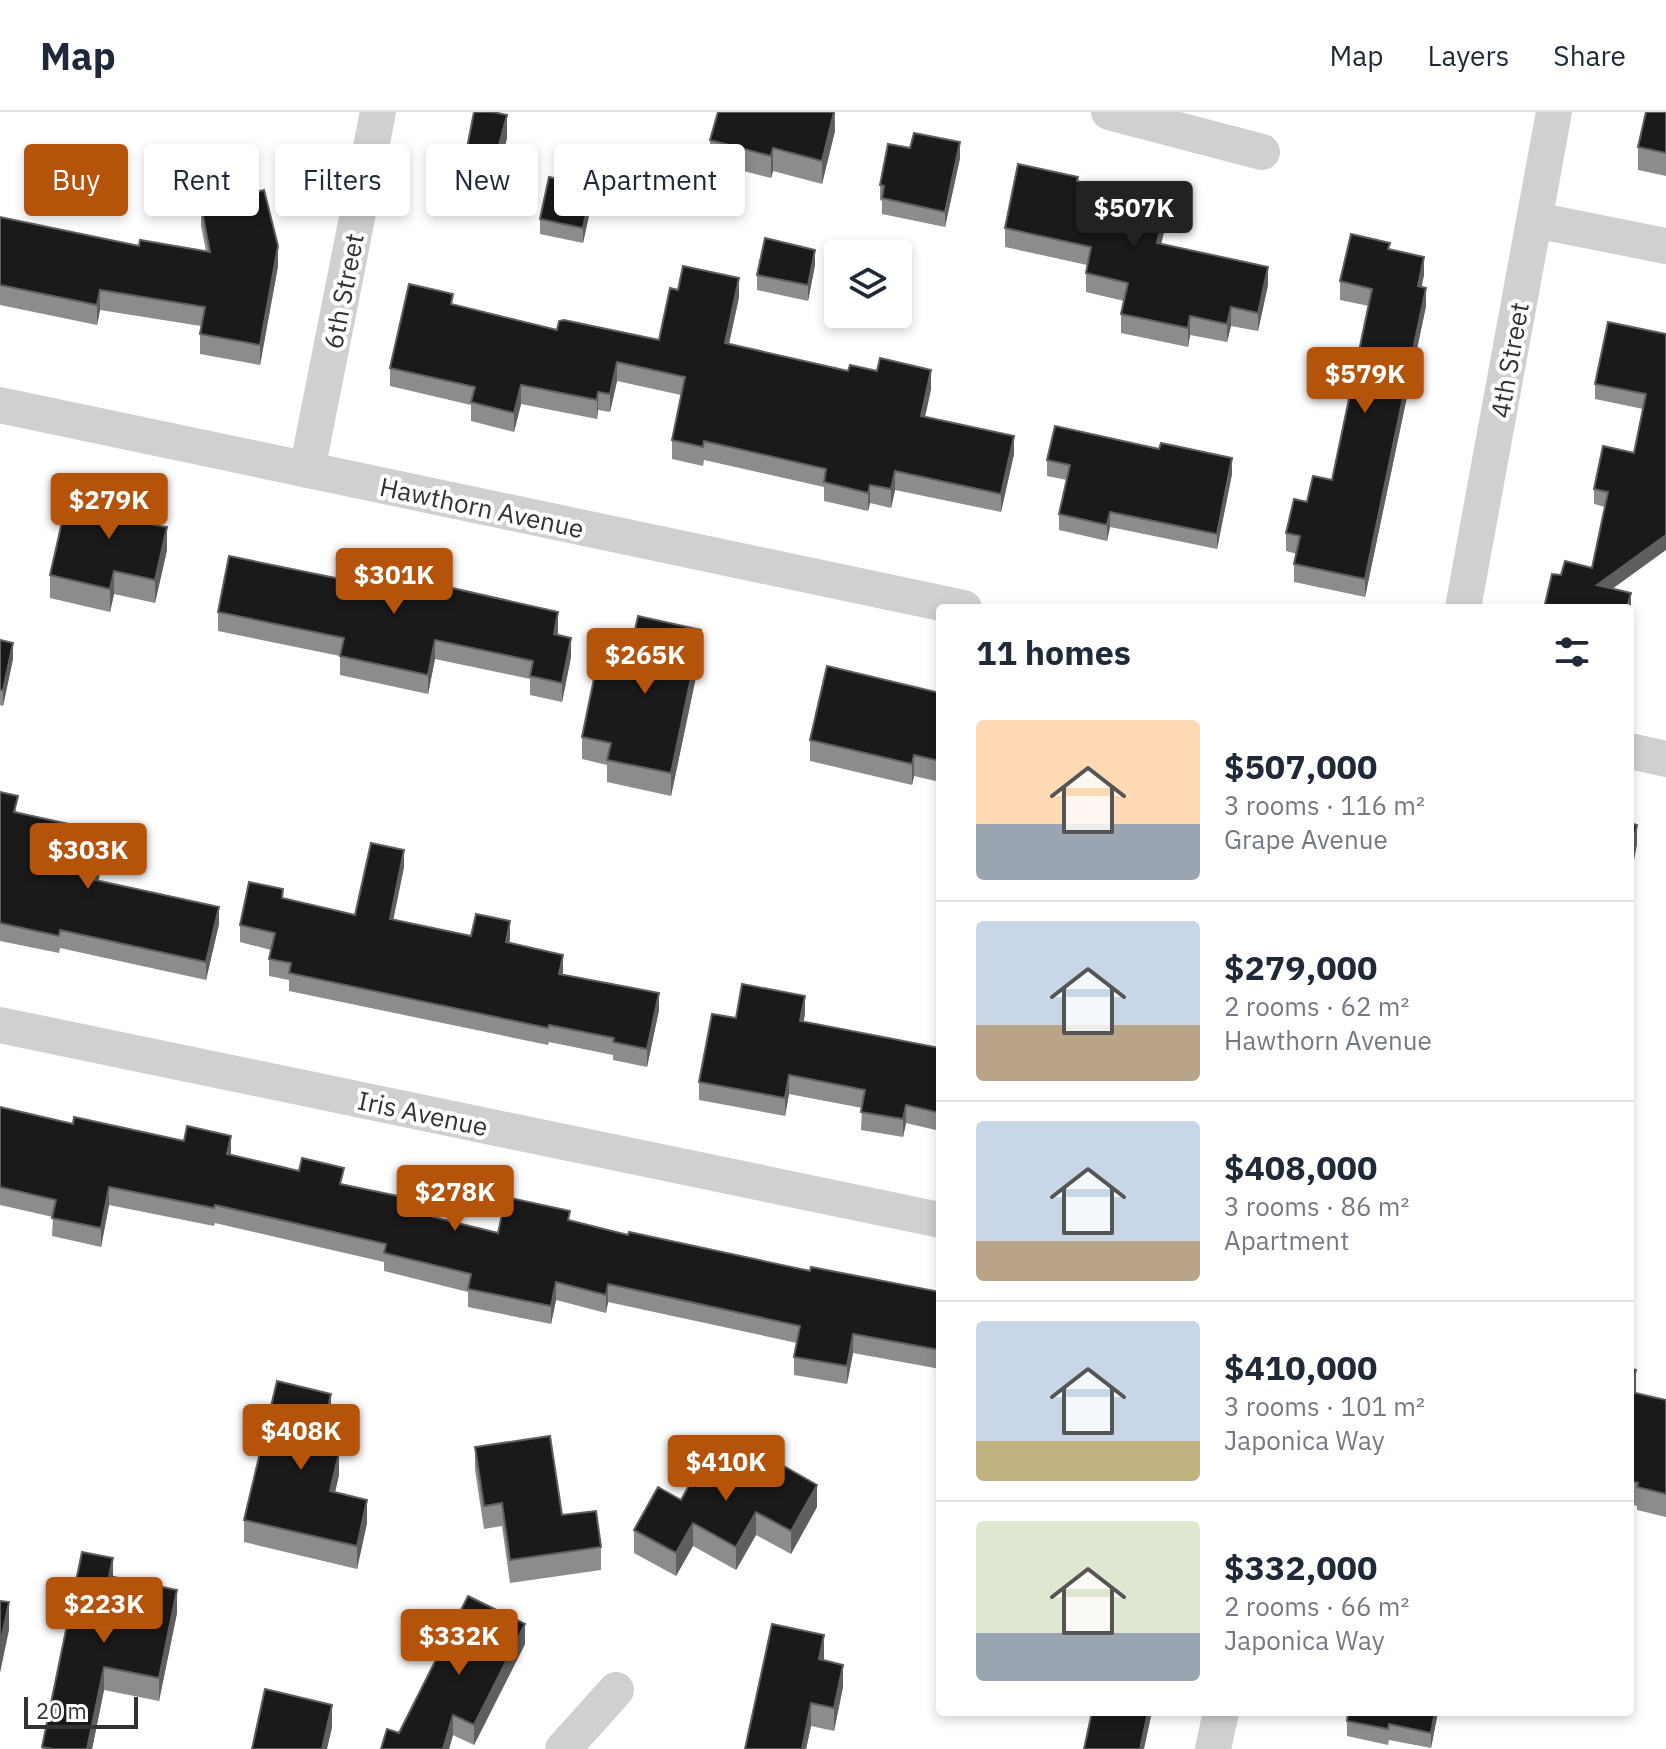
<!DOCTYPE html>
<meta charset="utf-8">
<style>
body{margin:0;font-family:"IBM Plex Sans",sans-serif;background:#f6f6f7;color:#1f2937;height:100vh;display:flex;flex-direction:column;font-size:30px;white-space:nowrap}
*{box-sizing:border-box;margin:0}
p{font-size:26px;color:#747a83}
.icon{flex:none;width:44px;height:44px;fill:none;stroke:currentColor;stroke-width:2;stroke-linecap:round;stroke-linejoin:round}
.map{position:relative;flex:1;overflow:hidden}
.side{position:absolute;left:936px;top:492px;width:698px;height:1112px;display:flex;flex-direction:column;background:#fff;border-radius:8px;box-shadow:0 4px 12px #0003}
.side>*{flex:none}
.top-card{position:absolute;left:24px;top:32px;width:760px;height:72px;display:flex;gap:16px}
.tools{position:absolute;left:824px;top:128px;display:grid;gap:16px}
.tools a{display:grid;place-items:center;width:88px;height:88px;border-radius:8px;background:#fff;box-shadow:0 4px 12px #0003;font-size:40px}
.scale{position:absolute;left:24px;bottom:20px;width:114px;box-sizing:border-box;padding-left:8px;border:4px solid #333;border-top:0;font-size:22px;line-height:28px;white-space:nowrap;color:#333;-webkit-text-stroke:6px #fff;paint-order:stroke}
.price{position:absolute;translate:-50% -68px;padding:0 18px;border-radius:8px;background:#b45309;color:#fff;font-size:26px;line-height:52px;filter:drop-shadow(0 2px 4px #0008)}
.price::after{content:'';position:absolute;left:50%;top:48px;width:24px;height:18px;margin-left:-12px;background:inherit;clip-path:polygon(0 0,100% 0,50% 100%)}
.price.selected{background:#222;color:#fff}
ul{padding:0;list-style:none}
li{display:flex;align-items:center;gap:24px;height:200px;padding:0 40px}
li+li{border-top:2px solid #e0e1e3}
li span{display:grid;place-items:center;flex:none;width:224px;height:160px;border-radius:8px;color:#555}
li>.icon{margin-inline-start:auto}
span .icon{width:96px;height:96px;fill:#fffc;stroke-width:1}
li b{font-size:34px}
h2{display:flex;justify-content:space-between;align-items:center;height:96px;padding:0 40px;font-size:34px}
.tag{padding:0 28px;border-radius:8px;background:#fff;box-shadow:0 4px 12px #0003;font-size:28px;line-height:72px}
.tag.selected{background:#b45309;color:#fff}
header{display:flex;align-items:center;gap:48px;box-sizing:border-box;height:112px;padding:0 40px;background:#fff;border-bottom:2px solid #e0e1e3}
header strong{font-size:38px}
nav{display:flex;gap:44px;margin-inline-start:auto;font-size:28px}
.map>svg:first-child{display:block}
</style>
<header>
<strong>Map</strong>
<nav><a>Map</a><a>Layers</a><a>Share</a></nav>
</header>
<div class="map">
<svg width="1666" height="1637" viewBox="0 0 1666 1637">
<rect width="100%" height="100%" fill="#fff"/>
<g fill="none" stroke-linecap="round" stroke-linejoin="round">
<path stroke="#d0d0d0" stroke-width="36" d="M 1109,0 L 1262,40
M 1535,108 L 1666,134
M 0,293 L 964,496
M 307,358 L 378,0
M 1463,496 L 1554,0
M 1630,639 L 1666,647
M 0,913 L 940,1108
M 563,1637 L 616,1578
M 1213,1637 L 1221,1600"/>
</g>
<path fill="#8c8c8c" d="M 835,0 L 835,19 L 822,72 L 773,59 L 771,66 L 728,55 L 721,88 L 674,78 L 674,70 L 710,44 L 710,28 Z
M 1666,0 L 1666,64 L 1638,58 L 1638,35 Z
M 507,26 L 494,75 L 465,68 L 465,46 Z
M 960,46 L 945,115 L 882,102 L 882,89 L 880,88 L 880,73 Z
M 1078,69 L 1167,107 L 1161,132 L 1268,173 L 1258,219 L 1231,214 L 1227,230 L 1190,223 L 1188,235 L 1121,221 L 1121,202 L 1124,189 L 1086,180 L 1086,161 L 1087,153 L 1005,135 L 1005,116 Z
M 592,90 L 583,131 L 540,122 L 540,107 Z
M 201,94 L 278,154 L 260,253 L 200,242 L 200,222 L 201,214 L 100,198 L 97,213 L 0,193 L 0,105 L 139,134 L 206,139 L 201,114 Z
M 1390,137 L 1424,163 L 1421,175 L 1426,194 L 1365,485 L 1294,470 L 1294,452 L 1297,442 L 1286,439 L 1286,421 L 1307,390 L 1332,368 L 1369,194 L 1340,188 L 1340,169 Z
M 815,153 L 808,189 L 757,178 L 757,163 Z
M 739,185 L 729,232 L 931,277 L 925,305 L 1014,342 L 1001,400 L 895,378 L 891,396 L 870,391 L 868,399 L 824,389 L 824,375 L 704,348 L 703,354 L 672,347 L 672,328 L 681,283 L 617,269 L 610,300 L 598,298 L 597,307 L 521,292 L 514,320 L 471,309 L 471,293 L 390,274 L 390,256 L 453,193 L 557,218 L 659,228 Z
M 1666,222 L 1613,477 L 1631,496 L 1630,498 L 1630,496 L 1561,463 L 1592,456 L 1605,395 L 1594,392 L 1594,377 L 1634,341 L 1643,297 L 1595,287 L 1595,272 Z
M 1047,348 L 1232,362 L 1217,437 L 1110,415 L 1107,429 L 1059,418 L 1059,402 L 1067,368 L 1047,364 Z
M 159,410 L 158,414 L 167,438 L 155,491 L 114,482 L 110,500 L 50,486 L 50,463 Z
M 218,500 L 558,519 L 558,523 L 571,545 L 562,590 L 530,583 L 530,567 L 435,547 L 428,582 L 340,563 L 340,544 L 218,519 Z
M 0,528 L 13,547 L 3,594 L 0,593 Z
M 701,541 L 671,684 L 607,670 L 607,653 L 582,647 L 582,625 L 626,559 Z
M 940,581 L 940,670 L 914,664 L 912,673 L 810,649 L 810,628 Z
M 0,680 L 18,701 L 105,737 L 98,768 L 219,812 L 206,868 L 60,836 L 59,841 L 0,829 Z
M 404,755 L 393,807 L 471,824 L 510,827 L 509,831 L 563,860 L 563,863 L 659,898 L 647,955 L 613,948 L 613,943 L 549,930 L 548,933 L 289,879 L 289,868 L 269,864 L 269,847 L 271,838 L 240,830 L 240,813 L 283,786 L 355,803 Z
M 805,902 L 803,910 L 940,936 L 940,1019 L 906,1011 L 903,1025 L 861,1018 L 862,996 L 789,982 L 785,1004 L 699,988 L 699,970 L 736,906 Z
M 0,995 L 73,1012 L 231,1043 L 344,1072 L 440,1095 L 437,1106 L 498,1121 L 570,1109 L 628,1123 L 810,1159 L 940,1180 L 940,1257 L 853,1241 L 847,1272 L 794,1263 L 794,1245 L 797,1231 L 608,1190 L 606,1201 L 556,1188 L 551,1212 L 468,1195 L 468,1180 L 384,1159 L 384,1150 L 215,1111 L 214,1114 L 109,1093 L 101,1135 L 52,1124 L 53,1105 L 0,1093 Z
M 1630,1256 L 1636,1281 L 1666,1288 L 1666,1405 L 1637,1398 L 1637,1394 L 1630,1392 Z
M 331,1305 L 323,1337 L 339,1363 L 335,1380 L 367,1411 L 357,1457 L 244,1430 L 244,1408 Z
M 475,1335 L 562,1403 L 601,1435 L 601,1458 L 510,1471 L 502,1414 L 484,1417 L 475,1358 Z
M 755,1367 L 817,1395 L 791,1442 L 756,1423 L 736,1458 L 693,1434 L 676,1464 L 634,1441 L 634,1418 L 681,1388 Z
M 113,1465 L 177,1501 L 159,1589 L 104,1578 L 92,1637 L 42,1637 Z
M 525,1532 L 474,1633 L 453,1623 L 449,1637 L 381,1637 L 399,1621 Z
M 824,1546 L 824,1548 L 843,1575 L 834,1619 L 811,1614 L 806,1637 L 745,1637 Z
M 1438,1600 L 1431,1636 L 1389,1628 L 1388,1633 L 1347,1624 L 1347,1609 Z"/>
<path fill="#5f5f5f" d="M 834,0 L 835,19 L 822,72 L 822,49 Z
M 507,3 L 507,26 L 494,75 L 494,52 Z
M 960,30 L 960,46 L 945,115 L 945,100 Z
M 773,36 L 773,59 L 771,66 L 771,44 Z
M 728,47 L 728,55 L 721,88 L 721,80 Z
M 592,74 L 592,90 L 583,131 L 583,116 Z
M 1167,88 L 1167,107 L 1157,150 L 1157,131 Z
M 278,134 L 278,154 L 260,253 L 260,233 Z
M 815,138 L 815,153 L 808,189 L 808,173 Z
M 1424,145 L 1424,163 L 1418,192 L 1418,174 Z
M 1268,155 L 1268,173 L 1258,219 L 1258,201 Z
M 739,166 L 739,185 L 725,250 L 725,231 Z
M 1426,176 L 1426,194 L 1365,485 L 1365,467 Z
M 100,178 L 100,198 L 97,213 L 97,193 Z
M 1231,195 L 1231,214 L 1227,230 L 1227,212 Z
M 1190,204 L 1190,223 L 1188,235 L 1188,216 Z
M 617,250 L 617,269 L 610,300 L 610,282 Z
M 931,258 L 931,277 L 921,323 L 921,304 Z
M 521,273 L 521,292 L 514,320 L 514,301 Z
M 598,280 L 598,298 L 597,307 L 597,288 Z
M 1014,324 L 1014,342 L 1001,400 L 1001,382 Z
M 1232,346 L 1232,362 L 1217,437 L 1217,422 Z
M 895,359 L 895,378 L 891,396 L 891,377 Z
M 870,373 L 870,391 L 868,399 L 868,381 Z
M 159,388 L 159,410 L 153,435 L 153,413 Z
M 1110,400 L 1110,415 L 1107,429 L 1107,413 Z
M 167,415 L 167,438 L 155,491 L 155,468 Z
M 1666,423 L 1666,438 L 1597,488 L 1597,473 Z
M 114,459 L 114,482 L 110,500 L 110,477 Z
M 1631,481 L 1631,496 L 1630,498 L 1630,496 L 1627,496 Z
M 558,500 L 558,519 L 554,541 L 554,522 Z
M 701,518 L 701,541 L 671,684 L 671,661 Z
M 571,526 L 571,545 L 562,590 L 562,571 Z
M 435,528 L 435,547 L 428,582 L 428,563 Z
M 13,531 L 13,547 L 3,594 L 3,578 Z
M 914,643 L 914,664 L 912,673 L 912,652 Z
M 1637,713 L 1637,733 L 1630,769 L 1630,748 Z
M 105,720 L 105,737 L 95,785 L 95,768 Z
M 404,738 L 404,755 L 390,824 L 390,807 Z
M 219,795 L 219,812 L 206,868 L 206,850 Z
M 510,809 L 510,827 L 506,848 L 506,830 Z
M 563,843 L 563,860 L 559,880 L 559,862 Z
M 659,881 L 659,898 L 647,955 L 647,937 Z
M 805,884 L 805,902 L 800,928 L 800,909 Z
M 789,963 L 789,982 L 785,1004 L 785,986 Z
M 906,993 L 906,1011 L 903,1025 L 903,1007 Z
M 231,1024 L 231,1042 L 227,1060 L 227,1042 Z
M 109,1075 L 109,1093 L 101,1135 L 101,1116 Z
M 440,1077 L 440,1095 L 433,1123 L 433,1105 Z
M 556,1170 L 556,1188 L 551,1212 L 551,1194 Z
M 608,1172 L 608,1190 L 606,1201 L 606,1183 Z
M 853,1222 L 853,1241 L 847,1272 L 847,1254 Z
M 1636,1258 L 1636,1281 L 1631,1280 Z
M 331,1282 L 331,1305 L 318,1359 L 318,1336 Z
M 339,1341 L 339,1363 L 330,1402 L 330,1379 Z
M 817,1373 L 817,1395 L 791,1442 L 791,1419 Z
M 367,1388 L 367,1411 L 357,1457 L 357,1434 Z
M 756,1400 L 756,1423 L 736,1458 L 736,1435 Z
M 693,1411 L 693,1434 L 676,1464 L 676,1441 Z
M 113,1446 L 113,1469 L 109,1464 Z
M 177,1478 L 177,1501 L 159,1589 L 159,1566 Z
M 9,1490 L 9,1518 L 0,1561 L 0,1533 Z
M 525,1512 L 525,1532 L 474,1633 L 474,1613 Z
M 824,1523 L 824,1546 L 819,1570 L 819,1547 Z
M 843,1553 L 843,1575 L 834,1619 L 834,1596 Z
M 104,1555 L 104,1578 L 92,1637 L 87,1637 Z
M 811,1591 L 811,1614 L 806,1637 L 802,1637 Z
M 332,1593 L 332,1616 L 327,1637 L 322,1637 Z
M 1148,1600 L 1152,1600 L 1144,1637 L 1140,1637 Z
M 1435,1600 L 1438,1600 L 1431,1636 L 1431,1621 Z
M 453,1603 L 453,1623 L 449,1637 L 443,1637 Z"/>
<path fill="#1a1a1a" stroke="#5f5f5f" stroke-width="2" d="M 474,0 L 493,0 L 507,3 L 494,52 L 465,46 Z
M 718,0 L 834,0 L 822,49 L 773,36 L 771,44 L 710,28 Z
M 1646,0 L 1666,0 L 1666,41 L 1638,35 Z
M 914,21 L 960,30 L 945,100 L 882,86 L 884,74 L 880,73 L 888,32 L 910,36 Z
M 681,37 L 728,47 L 721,80 L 674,70 Z
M 1018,52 L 1078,65 L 1077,69 L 1167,88 L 1157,131 L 1268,155 L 1258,201 L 1231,195 L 1227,212 L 1190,204 L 1188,216 L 1121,202 L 1128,171 L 1086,161 L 1091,135 L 1005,116 Z
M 549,65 L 592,74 L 583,116 L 540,107 Z
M 264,78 L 278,134 L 260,233 L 200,222 L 205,195 L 100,178 L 97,193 L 0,173 L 0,105 L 139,134 L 140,128 L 210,140 L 201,94 Z
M 1351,122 L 1390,131 L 1388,137 L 1424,145 L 1418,174 L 1426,176 L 1365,467 L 1294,452 L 1300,424 L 1286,421 L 1294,387 L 1307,390 L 1313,364 L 1332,368 L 1372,177 L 1340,169 Z
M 765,126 L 815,138 L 808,173 L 757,163 Z
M 683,154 L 739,166 L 725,231 L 848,259 L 850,253 L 877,259 L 880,246 L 931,258 L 921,304 L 1014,324 L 1001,382 L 895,359 L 891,377 L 870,373 L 868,381 L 824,370 L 826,357 L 704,329 L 703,335 L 672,328 L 685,265 L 617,250 L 610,282 L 598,280 L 597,288 L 521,273 L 514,301 L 471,290 L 475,275 L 390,256 L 409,172 L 453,182 L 451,192 L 557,218 L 559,209 L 564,208 L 659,228 L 670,176 L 678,178 Z
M 1608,210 L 1666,222 L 1666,423 L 1597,473 L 1631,481 L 1627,496 L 1544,496 L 1552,462 L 1561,463 L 1565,449 L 1592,456 L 1608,380 L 1594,377 L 1603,334 L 1634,341 L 1646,282 L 1595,272 Z
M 1055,314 L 1159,337 L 1161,331 L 1232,346 L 1217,422 L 1110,400 L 1107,413 L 1059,402 L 1070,353 L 1047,348 Z
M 118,378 L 159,388 L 153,413 L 167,415 L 155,468 L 114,459 L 110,477 L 50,463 L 67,388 L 113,398 Z
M 229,444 L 355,470 L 359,455 L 558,500 L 554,522 L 571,526 L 562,571 L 530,564 L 533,549 L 435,528 L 428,563 L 340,544 L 344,526 L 218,500 Z
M 638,504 L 701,518 L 671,661 L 607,648 L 611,631 L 582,625 L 597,552 L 626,559 Z
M 0,528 L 13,531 L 3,578 L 0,578 Z
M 827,554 L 940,581 L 940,649 L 914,643 L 912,652 L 810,628 Z
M 0,680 L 18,684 L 14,700 L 105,720 L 95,768 L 219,795 L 206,850 L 60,818 L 59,824 L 0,811 Z
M 1630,711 L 1637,713 L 1630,748 Z
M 371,731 L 404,738 L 390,807 L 471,824 L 476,802 L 510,809 L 506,830 L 563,843 L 559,862 L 659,881 L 647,937 L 613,930 L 614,926 L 549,913 L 548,916 L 289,861 L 291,851 L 269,847 L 275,821 L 240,813 L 249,770 L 283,777 L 282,786 L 355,803 Z
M 742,872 L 805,884 L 800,909 L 940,936 L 940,1001 L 906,993 L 903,1007 L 861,1000 L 865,978 L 789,963 L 785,986 L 699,970 L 712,902 L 736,906 Z
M 0,995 L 73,1012 L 74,1005 L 184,1029 L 187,1014 L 231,1024 L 227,1042 L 299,1059 L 302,1046 L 344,1056 L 340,1072 L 398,1084 L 403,1067 L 440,1077 L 433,1105 L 498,1121 L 506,1085 L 570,1099 L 568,1108 L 628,1123 L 629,1120 L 810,1159 L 811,1155 L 940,1180 L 940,1238 L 853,1222 L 847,1254 L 794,1245 L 800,1214 L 608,1172 L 606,1183 L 556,1170 L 551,1194 L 468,1177 L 471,1162 L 384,1141 L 386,1132 L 215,1093 L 214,1096 L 109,1075 L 101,1116 L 52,1106 L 56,1088 L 0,1075 Z
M 1630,1256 L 1636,1258 L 1631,1280 L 1666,1288 L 1666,1382 L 1637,1375 L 1638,1371 L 1630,1369 Z
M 277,1269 L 331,1282 L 318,1336 L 339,1341 L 330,1379 L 367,1388 L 357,1434 L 244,1408 Z
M 550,1324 L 562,1403 L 596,1399 L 601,1435 L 510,1448 L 502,1391 L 484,1394 L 475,1335 Z
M 707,1341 L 755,1367 L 768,1345 L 817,1373 L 791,1419 L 756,1400 L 736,1435 L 693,1411 L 676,1441 L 634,1418 L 658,1375 L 681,1388 Z
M 82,1440 L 113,1446 L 109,1464 L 177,1478 L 159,1566 L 104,1555 L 87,1637 L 53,1637 L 42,1635 Z
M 468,1484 L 525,1512 L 474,1613 L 453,1603 L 443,1637 L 381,1637 L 387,1617 L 399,1621 Z
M 0,1489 L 9,1490 L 0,1533 Z
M 772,1512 L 824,1523 L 819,1547 L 843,1553 L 834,1596 L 811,1591 L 802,1637 L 745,1637 Z
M 265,1577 L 332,1593 L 322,1637 L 252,1637 Z
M 1092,1600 L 1148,1600 L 1140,1637 L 1084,1637 Z
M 1348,1600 L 1435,1600 L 1431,1621 L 1389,1612 L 1388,1617 L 1347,1609 Z"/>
<g text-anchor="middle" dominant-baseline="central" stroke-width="8" stroke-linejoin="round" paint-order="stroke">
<g font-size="26" fill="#333" stroke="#fff">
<text transform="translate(343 179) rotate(-79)">6th Street</text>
<text transform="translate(1509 248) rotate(-80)">4th Street</text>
<text transform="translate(482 395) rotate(12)">Hawthorn Avenue</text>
<text transform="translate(423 1001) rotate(12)">Iris Avenue</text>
</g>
</g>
</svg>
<div class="tools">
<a><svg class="icon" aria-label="layers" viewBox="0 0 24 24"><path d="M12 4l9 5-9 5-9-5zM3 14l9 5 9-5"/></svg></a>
</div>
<div class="scale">20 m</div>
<b class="price selected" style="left:1134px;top:137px">$507K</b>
<b class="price" style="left:1365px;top:303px">$579K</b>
<b class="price" style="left:109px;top:429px">$279K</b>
<b class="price" style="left:394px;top:504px">$301K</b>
<b class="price" style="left:645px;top:584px">$265K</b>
<b class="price" style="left:88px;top:779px">$303K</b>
<b class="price" style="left:455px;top:1121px">$278K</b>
<b class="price" style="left:301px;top:1360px">$408K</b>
<b class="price" style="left:726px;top:1391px">$410K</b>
<b class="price" style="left:104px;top:1533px">$223K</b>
<b class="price" style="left:459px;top:1565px">$332K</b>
<div class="top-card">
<a class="tag selected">Buy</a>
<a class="tag">Rent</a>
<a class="tag">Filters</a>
<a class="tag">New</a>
<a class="tag">Apartment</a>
</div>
<section class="side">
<h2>11 homes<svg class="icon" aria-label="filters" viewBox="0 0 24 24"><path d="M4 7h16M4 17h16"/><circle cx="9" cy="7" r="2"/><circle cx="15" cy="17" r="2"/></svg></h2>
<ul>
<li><span style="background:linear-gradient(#ffd9b3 65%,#9aa5b1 0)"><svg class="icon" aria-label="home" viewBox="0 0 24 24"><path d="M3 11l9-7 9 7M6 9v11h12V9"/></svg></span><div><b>$507,000</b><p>3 rooms · 116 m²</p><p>Grape Avenue</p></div></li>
<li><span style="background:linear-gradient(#c9d6e8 65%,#b9a48a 0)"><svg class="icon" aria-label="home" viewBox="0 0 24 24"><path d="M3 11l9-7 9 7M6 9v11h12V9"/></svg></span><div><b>$279,000</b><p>2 rooms · 62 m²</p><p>Hawthorn Avenue</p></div></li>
<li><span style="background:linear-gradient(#c9d6e8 75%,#b9a48a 0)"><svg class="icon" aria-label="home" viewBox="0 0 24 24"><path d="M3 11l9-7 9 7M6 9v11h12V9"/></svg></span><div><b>$408,000</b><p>3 rooms · 86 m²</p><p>Apartment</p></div></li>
<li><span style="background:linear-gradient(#c9d6e8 75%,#c2b280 0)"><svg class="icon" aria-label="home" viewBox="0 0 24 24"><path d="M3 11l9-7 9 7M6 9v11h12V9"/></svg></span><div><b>$410,000</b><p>3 rooms · 101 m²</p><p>Japonica Way</p></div></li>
<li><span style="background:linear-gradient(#dfe7d0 70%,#9aa5b1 0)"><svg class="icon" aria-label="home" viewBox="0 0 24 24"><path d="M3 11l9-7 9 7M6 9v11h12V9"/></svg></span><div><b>$332,000</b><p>2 rooms · 66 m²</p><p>Japonica Way</p></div></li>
</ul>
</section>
</div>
